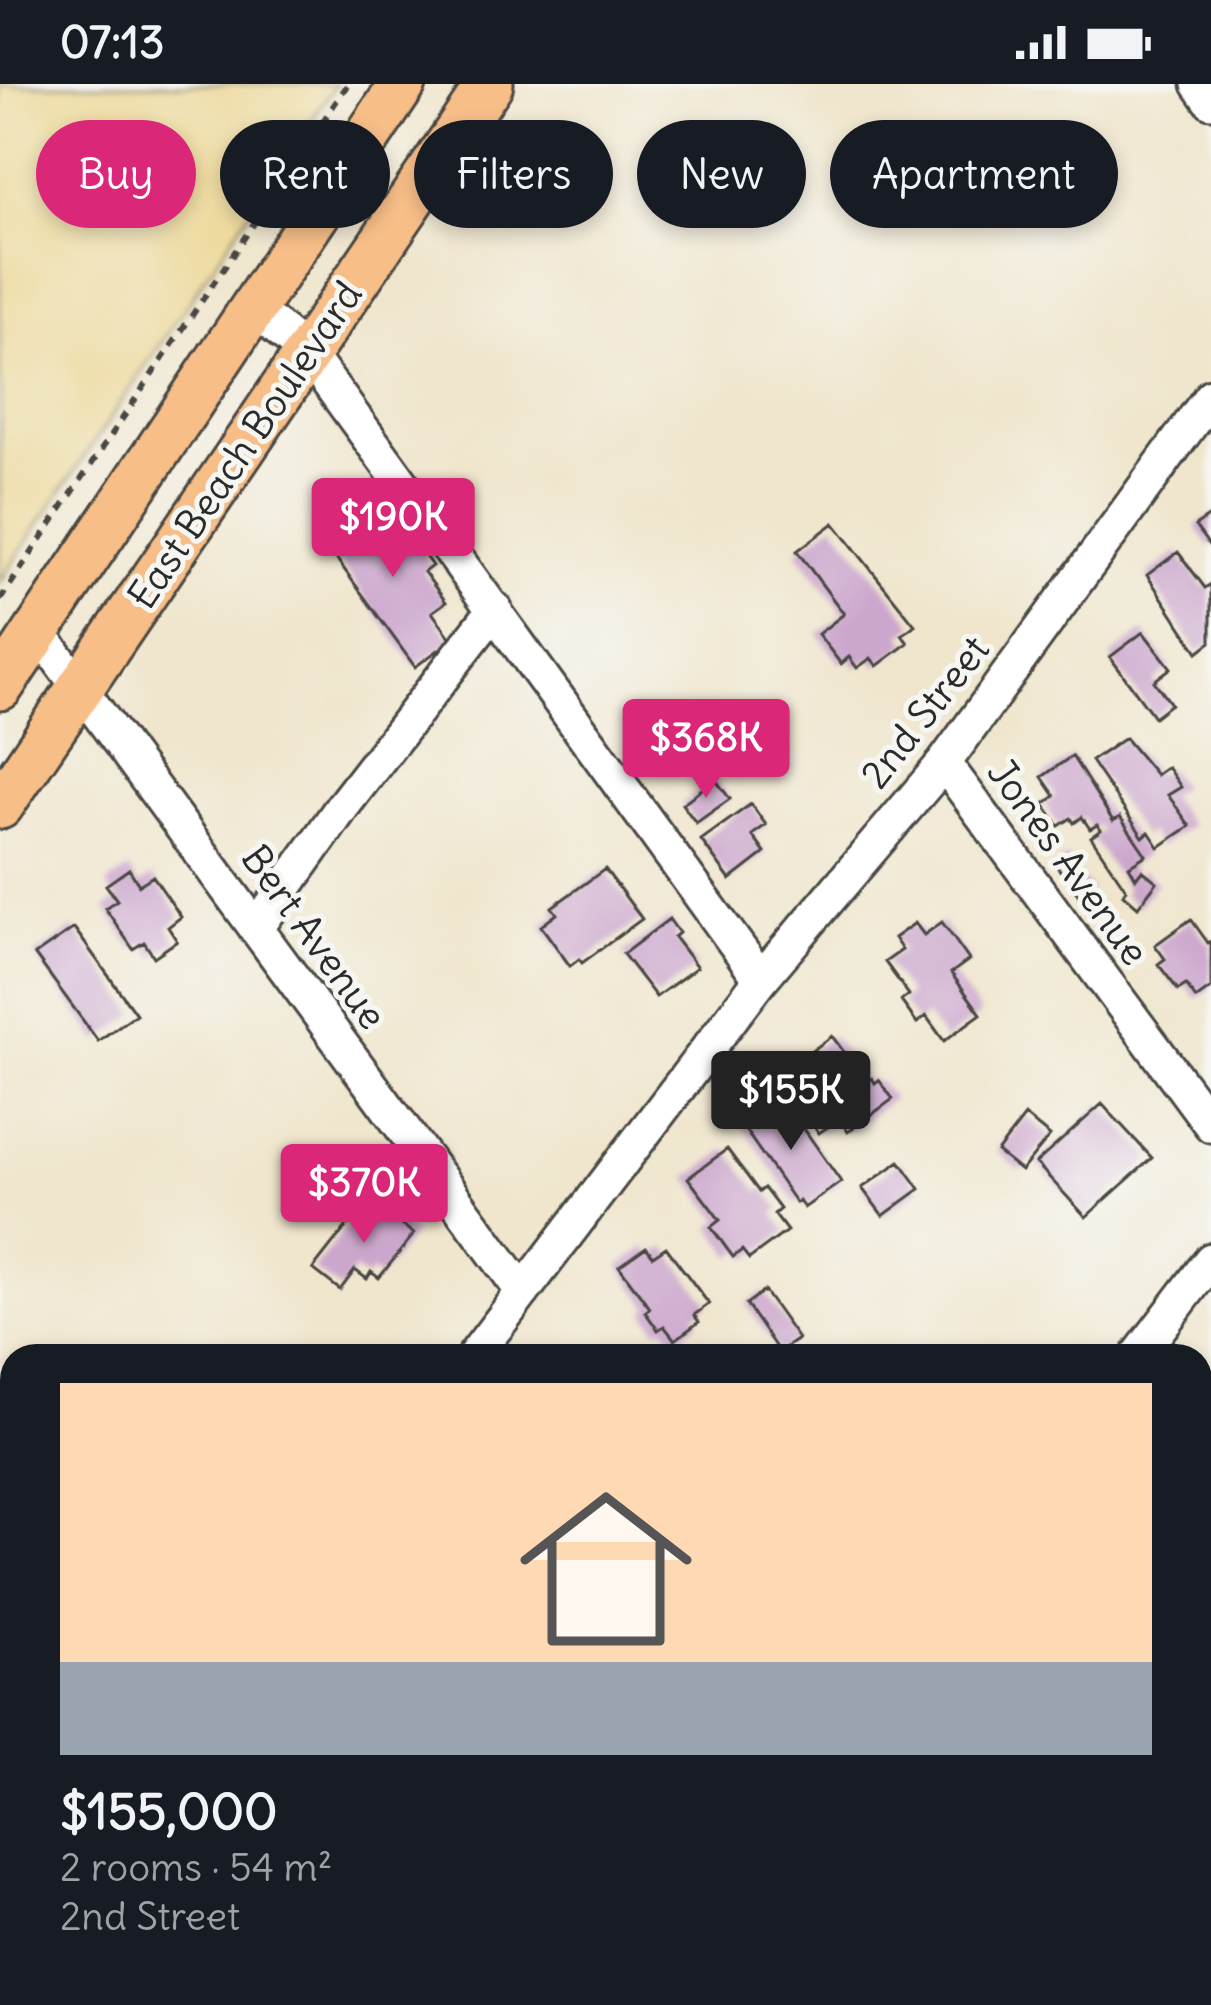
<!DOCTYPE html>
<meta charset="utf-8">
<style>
body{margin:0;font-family:Delius,sans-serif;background:#242831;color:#f1f3f6;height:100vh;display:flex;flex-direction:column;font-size:45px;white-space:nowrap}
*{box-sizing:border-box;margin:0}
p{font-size:39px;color:#9ea1a6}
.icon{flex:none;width:66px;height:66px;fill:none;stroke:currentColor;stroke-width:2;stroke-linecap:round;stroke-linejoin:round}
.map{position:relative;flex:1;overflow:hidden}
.details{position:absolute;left:0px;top:1260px;width:1212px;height:663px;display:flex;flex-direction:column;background:#171b24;border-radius:36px 36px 0 0;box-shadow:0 6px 18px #0003}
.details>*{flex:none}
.guide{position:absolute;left:36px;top:36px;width:1140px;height:108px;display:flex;gap:24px}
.price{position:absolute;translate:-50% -102px;padding:0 27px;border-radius:12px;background:#db2777;color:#fff;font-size:39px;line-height:78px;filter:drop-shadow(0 3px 6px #0008)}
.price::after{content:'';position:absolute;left:50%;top:72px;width:36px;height:27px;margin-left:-18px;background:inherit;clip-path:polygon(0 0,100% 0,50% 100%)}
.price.active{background:#222;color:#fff}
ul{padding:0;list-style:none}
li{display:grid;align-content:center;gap:24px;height:636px;padding:0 60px}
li+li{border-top:3px solid #363941}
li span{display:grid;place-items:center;height:372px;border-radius:0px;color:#555}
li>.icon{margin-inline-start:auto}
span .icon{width:216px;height:216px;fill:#fffc;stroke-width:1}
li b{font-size:51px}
.pill{padding:0 42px;border-radius:54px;background:#171b24;box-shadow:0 6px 18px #0003;font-size:42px;line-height:108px}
.pill.active{background:#db2777;color:#fff}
.status{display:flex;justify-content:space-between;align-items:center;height:84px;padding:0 60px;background:#171b24;direction:ltr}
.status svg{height:33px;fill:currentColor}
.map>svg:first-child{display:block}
</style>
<div class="status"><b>07:13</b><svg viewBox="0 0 49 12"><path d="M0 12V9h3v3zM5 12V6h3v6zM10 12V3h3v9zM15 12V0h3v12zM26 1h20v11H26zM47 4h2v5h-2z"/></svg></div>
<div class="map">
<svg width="1211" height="1921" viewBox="0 0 1211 1921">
<rect width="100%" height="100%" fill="#f6f6f2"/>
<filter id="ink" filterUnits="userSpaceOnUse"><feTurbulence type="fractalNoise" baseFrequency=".00833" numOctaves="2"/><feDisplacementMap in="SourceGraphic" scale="24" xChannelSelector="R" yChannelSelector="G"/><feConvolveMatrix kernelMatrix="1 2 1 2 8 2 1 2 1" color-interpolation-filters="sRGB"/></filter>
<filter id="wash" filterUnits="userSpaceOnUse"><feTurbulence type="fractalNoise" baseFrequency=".004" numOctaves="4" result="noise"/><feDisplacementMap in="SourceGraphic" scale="48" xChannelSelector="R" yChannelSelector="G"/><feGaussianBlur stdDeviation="2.7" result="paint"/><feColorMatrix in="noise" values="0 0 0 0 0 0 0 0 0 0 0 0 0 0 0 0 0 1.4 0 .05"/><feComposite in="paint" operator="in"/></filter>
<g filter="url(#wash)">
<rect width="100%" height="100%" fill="#f0e6ce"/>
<path fill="#eeda9e" stroke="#8c8264" stroke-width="3" d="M 0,0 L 336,0 L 0,498 Z"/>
<g id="blocks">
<path fill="#cca7cd" d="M 384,415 L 432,482 L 424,488 L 446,518 L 432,528 L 452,556 L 415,583 L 325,459 Z
M 1211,431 L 1211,464 L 1195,442 Z
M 834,439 L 915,541 L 902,551 L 908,559 L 877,582 L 871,574 L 857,584 L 849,573 L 841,580 L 818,550 L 844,530 L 797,467 Z
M 1178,468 L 1205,504 L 1211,500 L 1211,558 L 1198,568 L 1147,491 Z
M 1143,548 L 1171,584 L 1154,597 L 1171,620 L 1154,633 L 1110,573 Z
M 1125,654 L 1156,691 L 1167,683 L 1181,703 L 1168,711 L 1190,742 L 1159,763 L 1149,748 L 1143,753 L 1091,677 Z
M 1072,672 L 1113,737 L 1120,733 L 1146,771 L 1129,782 L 1136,794 L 1142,786 L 1157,798 L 1138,823 L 1123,810 L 1126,805 L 1091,753 L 1101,746 L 1097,741 L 1090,745 L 1082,733 L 1074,739 L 1071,734 L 1059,742 L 1044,720 L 1055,712 L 1042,693 Z
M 715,695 L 730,715 L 696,739 L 682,720 Z
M 751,720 L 766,741 L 752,751 L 765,769 L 730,796 L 701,756 Z
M 1067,773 L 1091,806 L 1081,814 L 1056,781 Z
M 129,785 L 139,801 L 153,792 L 181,833 L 168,843 L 177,857 L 154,873 L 144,858 L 133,865 L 105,824 L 117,816 L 106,801 Z
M 605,785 L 642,835 L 582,879 L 579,875 L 570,882 L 541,842 L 557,830 L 552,823 Z
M 669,835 L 679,849 L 674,853 L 697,883 L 656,913 L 623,870 Z
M 1191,835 L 1208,859 L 1211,857 L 1211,904 L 1196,915 L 1186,901 L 1178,906 L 1158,880 L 1165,875 L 1155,861 Z
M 942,838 L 969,876 L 951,889 L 981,930 L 944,957 L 926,932 L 917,939 L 901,917 L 909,911 L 885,878 L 902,866 L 894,854 L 915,839 L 924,851 Z
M 74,844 L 136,930 L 98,957 L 35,871 Z
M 832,952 L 866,998 L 872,994 L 875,999 L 879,996 L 893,1015 L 848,1048 L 839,1035 L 819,1049 L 805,1029 L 824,1015 L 804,988 L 810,984 L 802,974 Z
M 781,1012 L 841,1098 L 804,1124 L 799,1117 L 796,1119 L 741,1040 Z
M 1102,1020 L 1152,1074 L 1086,1133 L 1036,1079 Z
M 1025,1032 L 1050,1052 L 1021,1087 L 997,1068 Z
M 727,1065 L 759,1108 L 764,1104 L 780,1125 L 774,1130 L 787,1147 L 749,1175 L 742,1166 L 733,1173 L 711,1143 L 720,1136 L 688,1094 Z
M 900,1077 L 920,1105 L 883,1132 L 862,1104 Z
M 368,1115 L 414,1150 L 379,1194 L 371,1188 L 367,1195 L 355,1186 L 340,1206 L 313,1185 Z
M 646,1163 L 653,1172 L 666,1163 L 709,1220 L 694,1231 L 699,1238 L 675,1256 L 664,1242 L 658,1246 L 645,1228 L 650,1224 L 619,1182 Z
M 764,1207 L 798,1255 L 779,1268 L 746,1220 Z
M 1211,1709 L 1211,1787 L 1200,1772 L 1200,1717 Z
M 1141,1911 L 1190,1911 L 1177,1921 L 1163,1921 L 1157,1913 L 1148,1920 Z"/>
</g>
</g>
<g filter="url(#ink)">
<use href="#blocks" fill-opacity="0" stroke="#494743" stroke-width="3"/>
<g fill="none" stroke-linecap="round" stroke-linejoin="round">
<g stroke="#494743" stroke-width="39">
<path id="minor" d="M 1199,0 L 1211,17
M 253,224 L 308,270 L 761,895
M 38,547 L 523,1208
M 944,679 L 1211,1041
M 256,845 L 342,723 L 495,525
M 474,1272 L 761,895 L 944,679 L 1211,312
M 1138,1272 L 1211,1176
M 1200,1536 L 1211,1521
M 0,1648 L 12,1664
M 191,1911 L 198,1921
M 2,1921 L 12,1903
M 905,1921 L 913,1911"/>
</g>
<g stroke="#494743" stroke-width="51">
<path id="major" d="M 0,603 L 403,0
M 0,722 L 490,0"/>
</g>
<path stroke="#494743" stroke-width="6" stroke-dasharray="9 9" stroke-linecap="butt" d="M 0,516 L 348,0"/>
<use href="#minor" stroke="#fff" stroke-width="33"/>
<use href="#major" stroke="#f7be88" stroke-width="45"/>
<path stroke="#2b2b2b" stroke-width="9" stroke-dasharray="18 9" stroke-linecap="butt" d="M 1200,1365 L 1211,1350
M 776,1921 L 783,1911"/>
</g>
</g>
<g text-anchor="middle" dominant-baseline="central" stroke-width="10" stroke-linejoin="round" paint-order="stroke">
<g font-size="39" fill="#2b2b2b" stroke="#f6f6f2">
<text transform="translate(245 361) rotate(-56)">East Beach Boulevard</text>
<text transform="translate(925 628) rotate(-52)">2nd Street</text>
<text transform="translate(1068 778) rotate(54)">Jones Avenue</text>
<text transform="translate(314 853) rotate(54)">Bert Avenue</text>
</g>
</g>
</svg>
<b class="price" style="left:393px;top:496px">$190K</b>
<b class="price" style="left:706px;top:717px">$368K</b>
<b class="price active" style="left:791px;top:1069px">$155K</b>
<b class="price" style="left:364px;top:1162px">$370K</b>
<div class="guide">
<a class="pill active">Buy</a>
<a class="pill">Rent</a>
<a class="pill">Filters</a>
<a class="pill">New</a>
<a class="pill">Apartment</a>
</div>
<section class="details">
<ul>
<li><span style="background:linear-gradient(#ffd9b3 75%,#9aa5b1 0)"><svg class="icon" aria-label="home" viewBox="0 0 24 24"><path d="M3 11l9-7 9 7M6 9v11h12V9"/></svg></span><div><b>$155,000</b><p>2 rooms · 54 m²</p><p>2nd Street</p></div></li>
</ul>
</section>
</div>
